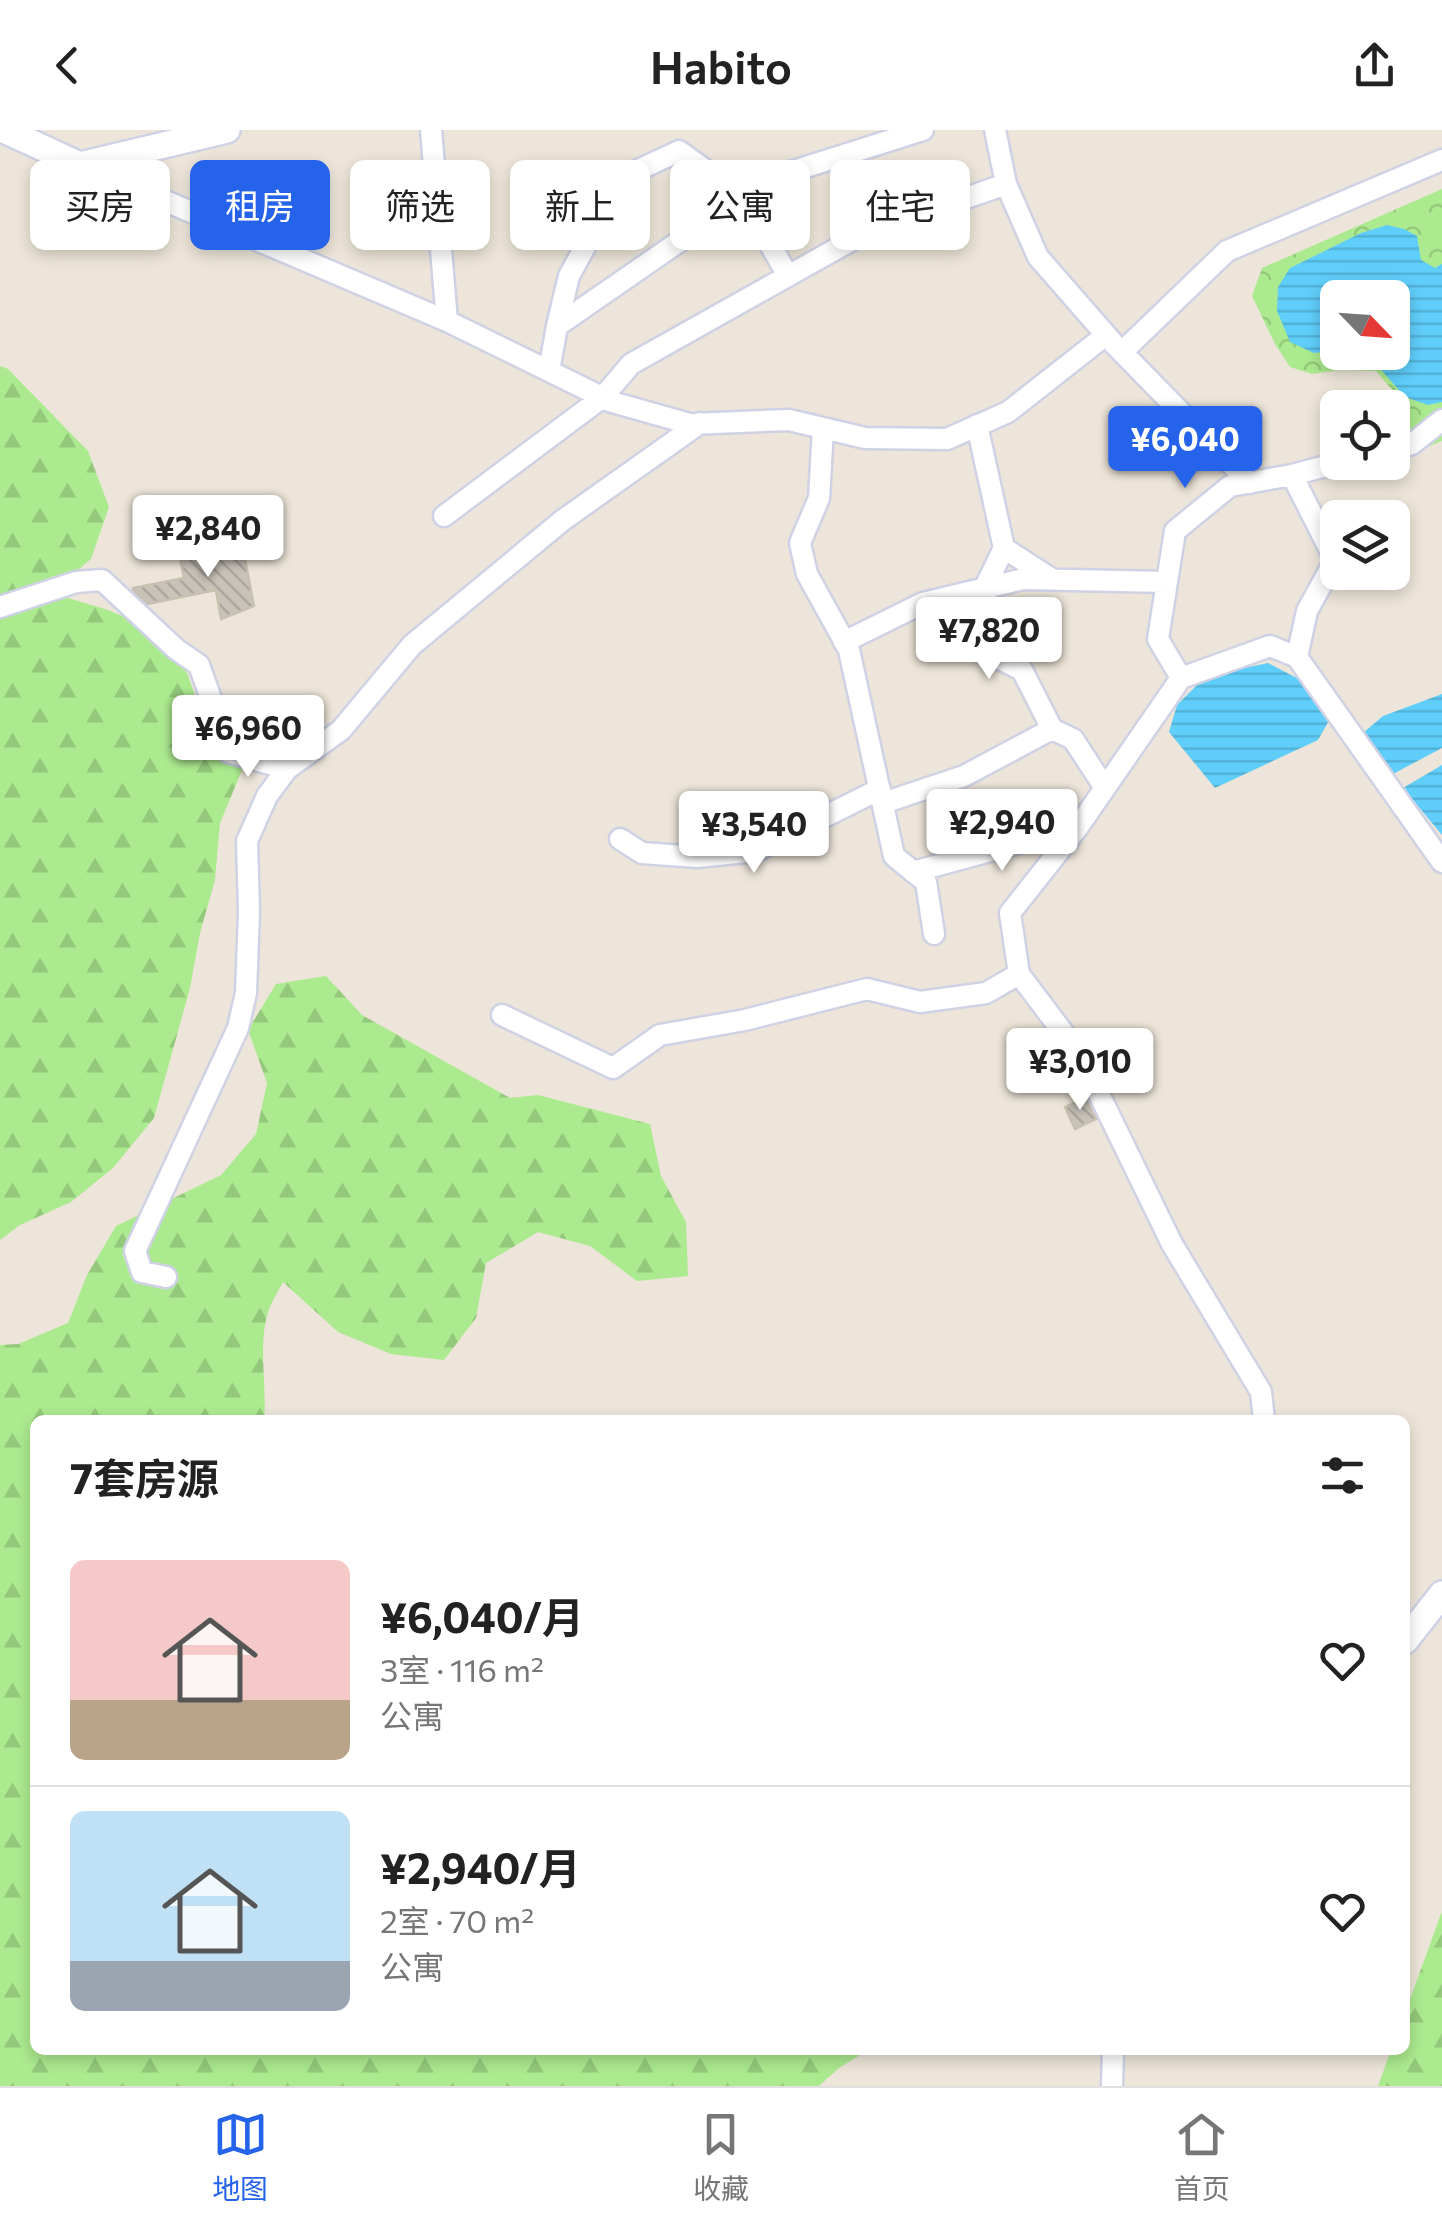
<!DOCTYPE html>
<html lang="zh">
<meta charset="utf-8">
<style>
body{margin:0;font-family:Commissioner,"Noto Sans SC",sans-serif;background:#f2f2f2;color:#222;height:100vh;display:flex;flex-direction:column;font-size:38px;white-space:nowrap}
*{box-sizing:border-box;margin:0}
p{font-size:32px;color:#767676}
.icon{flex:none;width:55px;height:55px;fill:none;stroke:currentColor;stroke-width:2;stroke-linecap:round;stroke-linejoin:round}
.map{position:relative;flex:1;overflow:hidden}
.side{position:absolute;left:30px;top:1285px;width:1380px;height:640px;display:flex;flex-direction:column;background:#fff;border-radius:15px;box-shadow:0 5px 15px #0003}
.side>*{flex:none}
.guide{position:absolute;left:30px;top:30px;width:1382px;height:90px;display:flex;gap:20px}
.needle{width:65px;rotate:115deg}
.fabs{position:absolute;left:1320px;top:150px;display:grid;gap:20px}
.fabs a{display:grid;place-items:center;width:90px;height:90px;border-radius:15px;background:#fff;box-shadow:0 5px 15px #0003;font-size:50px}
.price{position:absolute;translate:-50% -85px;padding:0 22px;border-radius:10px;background:#fff;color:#222;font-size:32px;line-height:65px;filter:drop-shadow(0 2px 5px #0008)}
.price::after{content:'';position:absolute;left:50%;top:60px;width:30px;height:22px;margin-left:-15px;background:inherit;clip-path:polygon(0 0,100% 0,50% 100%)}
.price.selected{background:#2563eb;color:#fff}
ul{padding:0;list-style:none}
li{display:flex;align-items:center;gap:30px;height:250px;padding:0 40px}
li+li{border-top:2px solid #e0e0e0}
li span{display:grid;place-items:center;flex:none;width:280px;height:200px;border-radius:15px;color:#555}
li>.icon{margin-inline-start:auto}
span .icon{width:120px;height:120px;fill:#fffc;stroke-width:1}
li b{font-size:42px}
h2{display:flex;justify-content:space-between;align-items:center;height:120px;padding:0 40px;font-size:42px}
.pill{padding:0 35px;border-radius:15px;background:#fff;box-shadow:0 5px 15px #0003;font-size:35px;line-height:90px}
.pill.selected{background:#2563eb;color:#fff}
header{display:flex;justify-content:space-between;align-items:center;height:130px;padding:0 40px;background:#fff;font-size:45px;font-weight:600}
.dock{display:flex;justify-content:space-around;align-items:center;height:140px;border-top:2px solid #e0e0e0;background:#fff;font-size:28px;color:#767676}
.dock a{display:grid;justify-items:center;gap:5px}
.dock .selected{color:#2563eb}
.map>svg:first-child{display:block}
</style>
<header><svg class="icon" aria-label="back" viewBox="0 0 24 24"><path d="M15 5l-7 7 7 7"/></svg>Habito<svg class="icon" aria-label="share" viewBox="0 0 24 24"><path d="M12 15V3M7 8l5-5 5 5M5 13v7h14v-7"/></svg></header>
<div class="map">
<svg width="1442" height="1956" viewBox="0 0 1442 1956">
<defs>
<pattern id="forest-firs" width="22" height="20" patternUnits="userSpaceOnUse" patternTransform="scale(2.5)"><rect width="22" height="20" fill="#acea8f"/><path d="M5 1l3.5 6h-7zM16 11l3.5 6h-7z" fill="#94c97b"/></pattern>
<pattern id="park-crowns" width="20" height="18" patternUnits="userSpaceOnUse" patternTransform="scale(2.5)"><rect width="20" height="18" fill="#acea8f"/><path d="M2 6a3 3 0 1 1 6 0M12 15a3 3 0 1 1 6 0" fill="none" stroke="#94c97b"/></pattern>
<pattern id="water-rules" width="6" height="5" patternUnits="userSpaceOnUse" patternTransform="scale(2.5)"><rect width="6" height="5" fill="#60cefb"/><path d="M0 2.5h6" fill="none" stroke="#53b1d7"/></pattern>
<pattern id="building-back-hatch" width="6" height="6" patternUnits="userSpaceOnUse" patternTransform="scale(2.5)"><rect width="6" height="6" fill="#c8c2b9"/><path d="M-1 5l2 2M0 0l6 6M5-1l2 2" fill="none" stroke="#aca79f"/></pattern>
</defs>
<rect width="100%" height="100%" fill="#ede5d9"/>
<path fill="url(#forest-firs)" d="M 0,236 L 8,239 L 88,321 L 109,377 L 91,429 L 51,463 L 105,479 L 155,499 L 187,543 L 206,596 L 242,640 L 220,693 L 215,750 L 200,803 L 190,858 L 154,988 L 113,1038 L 71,1072 L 20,1095 L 0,1110 Z
M 326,846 L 362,885 L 510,968 L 538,965 L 650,994 L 661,1046 L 686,1092 L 688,1146 L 637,1151 L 590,1116 L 538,1102 L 486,1133 L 476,1188 L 444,1230 L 391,1224 L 338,1202 L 283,1152 C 277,1164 268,1177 266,1190 C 259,1222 267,1257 264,1290 L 35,1290 L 35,1920 L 868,1920 L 839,1938 L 819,1956 L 0,1956 L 0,1215 L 18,1214 L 68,1193 L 87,1145 L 116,1096 L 221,1045 L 256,1004 L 267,953 L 248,900 L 276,854 Z
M 1442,1781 L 1442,1956 L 1378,1956 L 1391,1920 L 1405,1920 L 1405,1883 Z"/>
<path fill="url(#park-crowns)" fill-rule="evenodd" d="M 1442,59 L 1442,311 L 1415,322 L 1393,261 L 1376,241 L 1339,240 L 1312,244 L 1290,237 L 1275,214 L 1252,166 L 1262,138 ZM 1338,168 L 1392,168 L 1392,222 L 1338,222 Z"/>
<path fill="url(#water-rules)" d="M 1387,95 L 1404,99 L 1417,106 L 1421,130 L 1435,138 L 1442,134 L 1442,272 L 1428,275 L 1405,267 L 1369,226 L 1354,223 L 1392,222 L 1392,168 L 1338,168 L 1337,220 L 1314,223 L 1290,212 L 1277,181 L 1278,157 L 1290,138 L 1361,103 Z
M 1268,533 L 1310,555 L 1319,580 L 1331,587 L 1318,610 L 1215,658 L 1169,602 L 1177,575 L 1206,546 Z
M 1442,564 L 1442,618 L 1393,644 L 1357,608 L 1383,586 Z
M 1442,635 L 1442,705 L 1403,658 Z"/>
<path fill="url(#building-back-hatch)" stroke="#c8c1b2" stroke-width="2.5" d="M 242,414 L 254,476 L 221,489 L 216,460 L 148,474 L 133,460 L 133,458 L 184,448 L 179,424 Z
M 1085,968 L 1096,989 L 1075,999 L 1065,977 Z"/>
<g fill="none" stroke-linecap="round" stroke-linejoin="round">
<g stroke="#ced2e4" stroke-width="25">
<path id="minor" d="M 431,0 L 447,191
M 995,0 L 1006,54 L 1038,127 L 1114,214 L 1250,353
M 76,33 L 447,191 L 612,272 L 690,294 L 789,290 L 865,308 L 947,309 L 1008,282 L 1106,205
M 557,196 L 771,48 L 923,0
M 1122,222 L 1227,121 L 1442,30
M 549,241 L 557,196 L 569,146 L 623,47 L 679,21 L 743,67 L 788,146
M 977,295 L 1004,418 L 1050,448
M 823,298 L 819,368 L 800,413 L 807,444 L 849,520 L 894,726 L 926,752 L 934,804
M 1392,319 L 1412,314 L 1442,290
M 1292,345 L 1341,332
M 444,386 L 603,267 L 631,234 L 861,105 L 1006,54
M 1004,418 L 984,459 L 998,528 L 1022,540 L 1052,599 L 1073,609 L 1105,658
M 0,477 L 76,452 L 102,450 L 176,519 L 199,535 L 214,577 L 218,612 L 228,622 L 287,639
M 844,512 L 923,473 L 1023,449 L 1167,452
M 1297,527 L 1307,481 L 1335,430 L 1292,345 L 1230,356 L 1175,401 L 1158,509 L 1181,548 L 1270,516 L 1297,527 L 1442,732
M 883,673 L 964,646 L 1052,599
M 620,709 L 642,723 L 697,727 L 756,721 L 880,659
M 913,742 L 1078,697
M 1019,844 L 1080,925 L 1172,1114 L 1261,1262 L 1264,1290
M 502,885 L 613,938 L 660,905 L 745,890 L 867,859 L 920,872 L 986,863 L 1019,844 L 1010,783 L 1078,697 L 1181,548
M 166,1147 L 142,1142 L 135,1121 L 238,898 L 246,863 L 249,782 L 247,711 L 267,666 L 287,639 L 341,600 L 412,515 L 563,390 L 700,293
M 1112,1956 L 1113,1920"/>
</g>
<g stroke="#ced2e4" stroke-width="30">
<path id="tertiary" d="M 4,0 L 80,35 L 227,0
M 1405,1511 L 1442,1464"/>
</g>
<use href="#minor" stroke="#fff" stroke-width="20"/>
<use href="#tertiary" stroke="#fff" stroke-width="25"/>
</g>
</svg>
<div class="fabs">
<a><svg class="needle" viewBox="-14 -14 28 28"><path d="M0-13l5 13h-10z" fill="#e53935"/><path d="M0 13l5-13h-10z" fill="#767676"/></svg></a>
<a><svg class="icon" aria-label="locate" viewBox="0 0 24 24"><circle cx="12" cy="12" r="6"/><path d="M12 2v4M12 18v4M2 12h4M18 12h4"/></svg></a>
<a><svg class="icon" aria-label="layers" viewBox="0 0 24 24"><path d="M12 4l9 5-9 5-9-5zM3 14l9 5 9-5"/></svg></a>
</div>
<b class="price selected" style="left:1185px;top:361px">¥6,040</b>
<b class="price" style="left:208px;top:450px">¥2,840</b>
<b class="price" style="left:989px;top:552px">¥7,820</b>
<b class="price" style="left:248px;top:650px">¥6,960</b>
<b class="price" style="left:1002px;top:744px">¥2,940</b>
<b class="price" style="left:754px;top:746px">¥3,540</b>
<b class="price" style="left:1080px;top:983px">¥3,010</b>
<div class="guide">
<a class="pill">买房</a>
<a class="pill selected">租房</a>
<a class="pill">筛选</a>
<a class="pill">新上</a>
<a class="pill">公寓</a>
<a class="pill">住宅</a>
</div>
<section class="side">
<h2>7套房源<svg class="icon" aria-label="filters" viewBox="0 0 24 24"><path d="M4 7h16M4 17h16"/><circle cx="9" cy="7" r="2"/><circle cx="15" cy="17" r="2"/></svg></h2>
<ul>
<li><span style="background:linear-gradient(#f6c9c9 70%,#b9a48a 0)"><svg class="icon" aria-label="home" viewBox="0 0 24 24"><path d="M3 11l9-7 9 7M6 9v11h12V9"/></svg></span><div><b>¥6,040/月</b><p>3室 · 116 m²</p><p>公寓</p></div><svg class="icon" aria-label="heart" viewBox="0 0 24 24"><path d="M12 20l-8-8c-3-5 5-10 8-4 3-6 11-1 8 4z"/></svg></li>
<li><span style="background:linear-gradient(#bfe0f5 75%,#9aa5b1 0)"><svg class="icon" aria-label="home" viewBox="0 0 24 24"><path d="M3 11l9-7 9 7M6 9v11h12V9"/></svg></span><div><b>¥2,940/月</b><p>2室 · 70 m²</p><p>公寓</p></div><svg class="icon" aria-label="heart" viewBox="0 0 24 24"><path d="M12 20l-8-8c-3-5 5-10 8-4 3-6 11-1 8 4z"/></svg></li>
</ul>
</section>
</div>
<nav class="dock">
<a class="selected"><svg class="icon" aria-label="map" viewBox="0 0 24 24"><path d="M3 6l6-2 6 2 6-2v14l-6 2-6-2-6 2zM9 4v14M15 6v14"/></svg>地图</a>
<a><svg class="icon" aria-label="saved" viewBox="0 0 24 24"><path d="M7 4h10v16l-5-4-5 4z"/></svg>收藏</a>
<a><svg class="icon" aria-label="home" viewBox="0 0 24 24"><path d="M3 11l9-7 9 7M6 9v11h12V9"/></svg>首页</a>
</nav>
